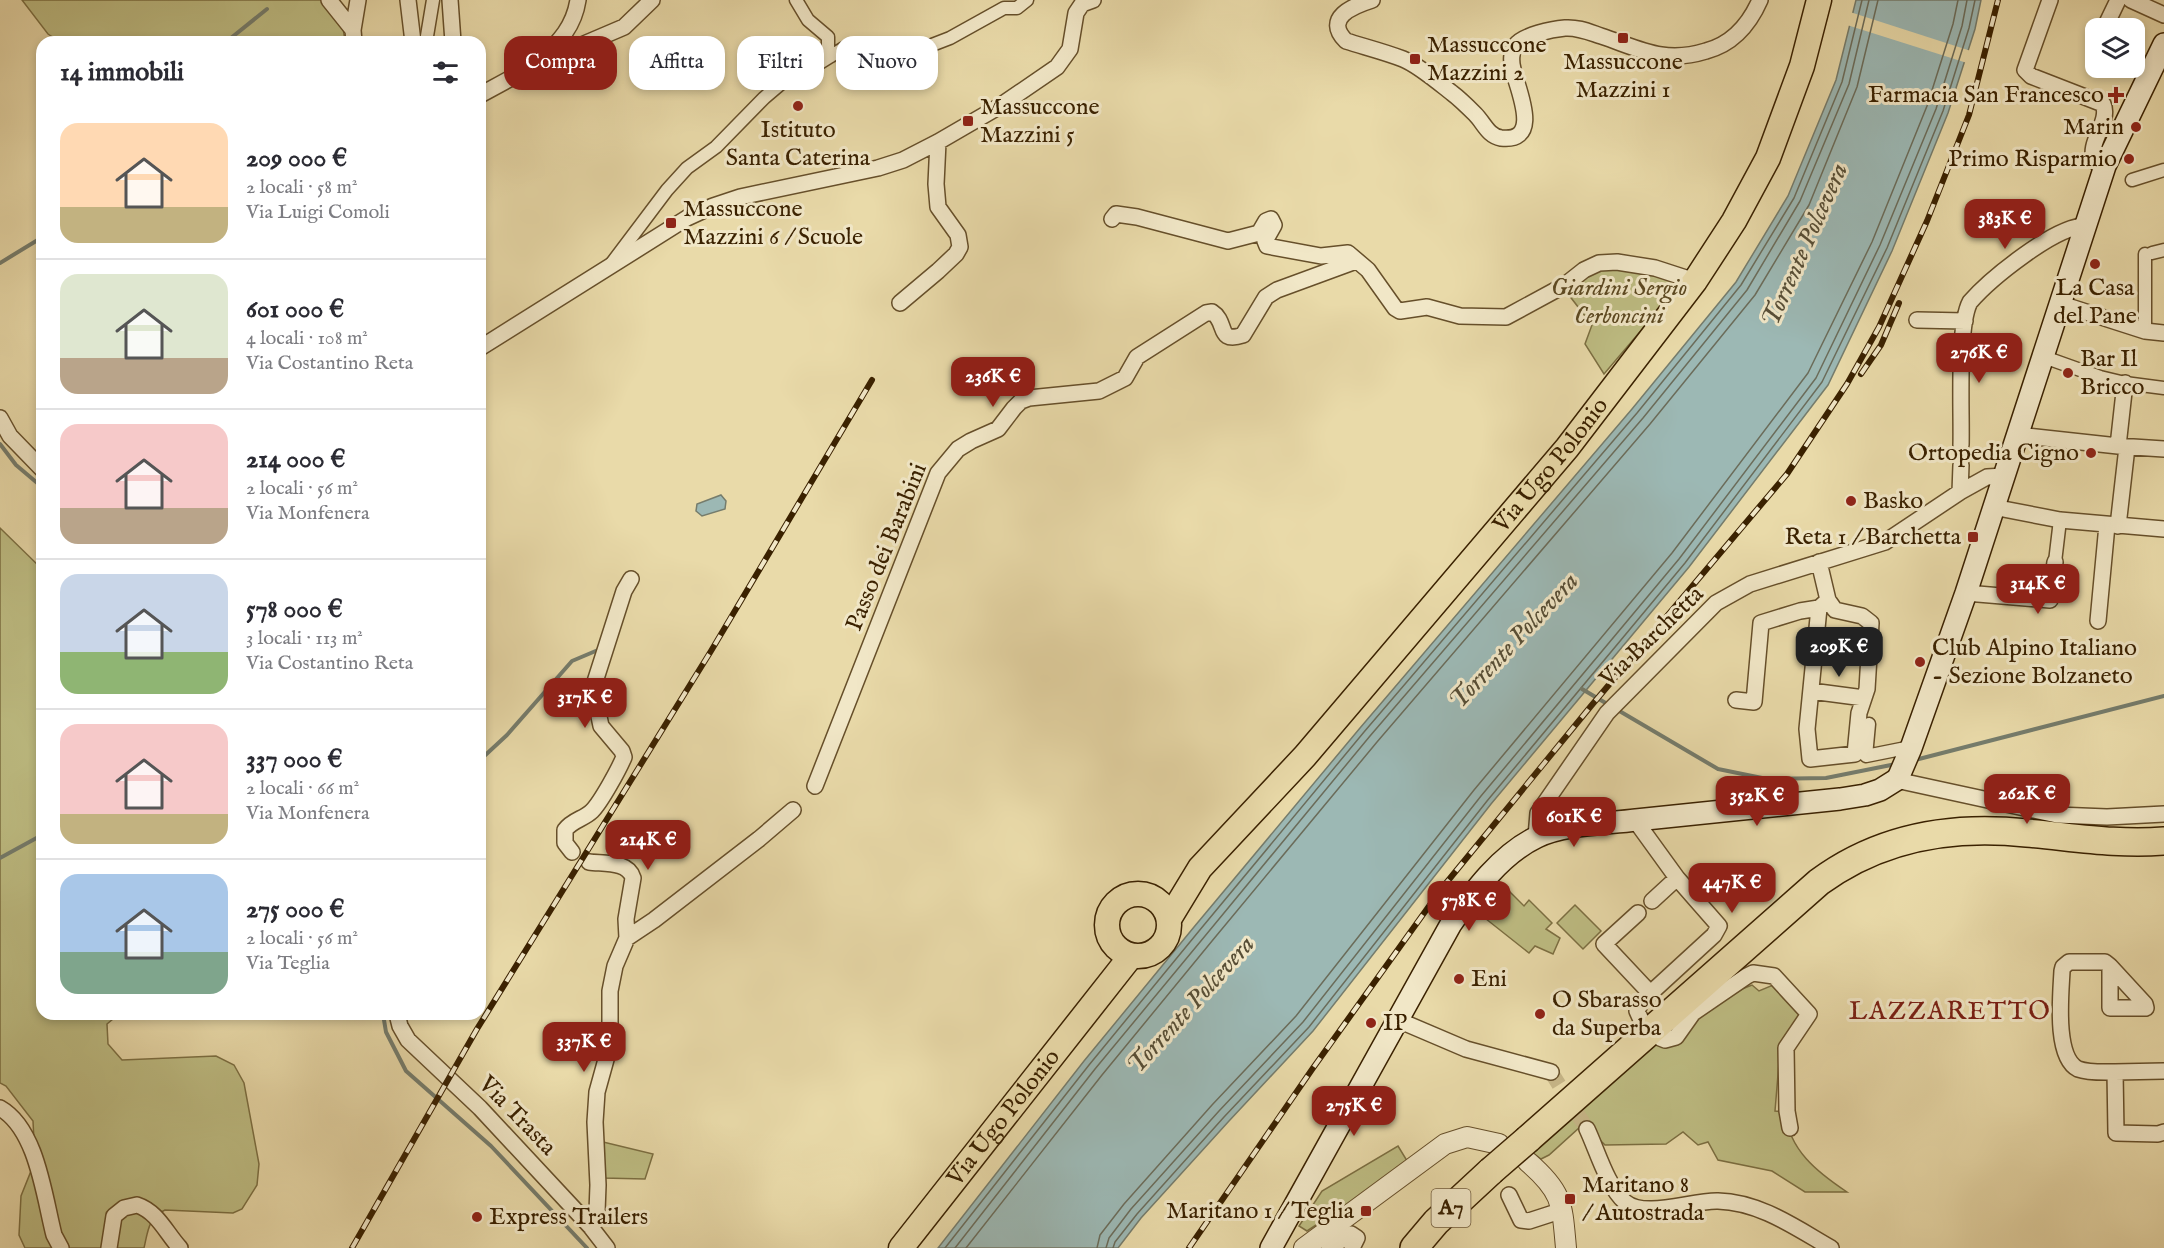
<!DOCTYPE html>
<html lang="it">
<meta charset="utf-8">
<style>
body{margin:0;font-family:"IM FELL English",serif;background:#f2f2f3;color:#2b2b33;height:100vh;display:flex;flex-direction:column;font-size:22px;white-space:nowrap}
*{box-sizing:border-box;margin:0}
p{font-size:20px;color:#7c7c81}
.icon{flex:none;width:33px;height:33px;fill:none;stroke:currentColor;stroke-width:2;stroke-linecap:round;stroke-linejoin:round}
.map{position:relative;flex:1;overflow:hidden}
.side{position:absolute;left:36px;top:36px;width:450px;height:984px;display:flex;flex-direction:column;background:#fff;border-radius:18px;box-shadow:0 3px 9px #0003}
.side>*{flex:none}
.hud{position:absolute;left:504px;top:36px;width:570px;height:54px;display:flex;gap:12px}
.fabs{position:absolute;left:2085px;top:18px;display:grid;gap:12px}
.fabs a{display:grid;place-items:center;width:60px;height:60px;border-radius:12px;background:#fff;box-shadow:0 3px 9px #0003;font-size:30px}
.price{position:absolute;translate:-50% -51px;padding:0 14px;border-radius:12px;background:#8f2418;color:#fff;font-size:20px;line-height:39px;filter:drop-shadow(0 2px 3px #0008)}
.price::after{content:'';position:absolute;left:50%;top:36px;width:18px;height:14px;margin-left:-9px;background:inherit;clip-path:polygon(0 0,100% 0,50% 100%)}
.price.current{background:#222;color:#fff}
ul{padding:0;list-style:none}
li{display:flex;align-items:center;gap:18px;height:150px;padding:0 24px}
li+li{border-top:2px solid #e1e1e2}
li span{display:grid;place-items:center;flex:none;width:168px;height:120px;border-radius:18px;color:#555}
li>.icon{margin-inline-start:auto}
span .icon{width:72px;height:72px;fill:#fffc;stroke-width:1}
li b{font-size:26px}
h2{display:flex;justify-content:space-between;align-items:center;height:72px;padding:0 24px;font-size:26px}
.chip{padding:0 21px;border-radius:18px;background:#fff;box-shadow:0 3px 9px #0003;font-size:21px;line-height:54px}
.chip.current{background:#8f2418;color:#fff}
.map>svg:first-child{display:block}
</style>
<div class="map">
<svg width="2164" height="1248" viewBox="0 0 2164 1248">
<rect width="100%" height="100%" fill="#e9daa9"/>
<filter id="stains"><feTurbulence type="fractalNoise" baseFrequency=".00333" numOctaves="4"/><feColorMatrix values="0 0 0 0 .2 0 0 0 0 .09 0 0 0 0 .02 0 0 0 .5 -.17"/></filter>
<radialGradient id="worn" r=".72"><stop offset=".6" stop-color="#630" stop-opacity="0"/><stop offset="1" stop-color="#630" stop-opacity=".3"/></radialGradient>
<path fill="#bebd83" stroke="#7c6f42" stroke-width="1.5" d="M 22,0 L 321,0 L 343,27 L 345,42 L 60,42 L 48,34 Z
M 1626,266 L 1678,281 L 1679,286 L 1604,374 L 1585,344 L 1592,325 L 1565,290 L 1586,272 Z
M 0,528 L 42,569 L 42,1014 L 119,1014 L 107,1024 L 108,1044 L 122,1060 L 216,1056 L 234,1065 L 244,1083 L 259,1164 L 257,1185 L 242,1209 L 233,1213 L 165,1210 C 148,1218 148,1231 144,1248 L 25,1248 L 19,1235 L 21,1196 L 35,1161 L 33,1121 L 6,1086 L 0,1083 Z
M 1505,887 L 1524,906 L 1529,900 L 1552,923 L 1546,929 L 1560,938 L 1553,954 L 1535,946 L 1529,953 L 1481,915 Z
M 1575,905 L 1601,931 L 1583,949 L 1557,923 Z
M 1752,985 L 1759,991 L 1773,985 L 1806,1013 L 1780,1050 L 1775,1111 L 1785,1112 C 1789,1150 1817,1172 1847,1192 L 1805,1192 L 1772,1171 L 1718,1160 L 1708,1142 L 1698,1145 L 1683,1132 L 1666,1144 L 1605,1145 L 1598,1138 L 1579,1128 L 1549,1155 L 1541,1159 L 1529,1150 L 1653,1042 L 1695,1019 L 1742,989 Z
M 599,1141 L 653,1154 L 645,1179 L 603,1178 Z
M 1398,1146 L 1409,1164 L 1307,1231 L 1299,1226 L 1322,1191 Z"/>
<path fill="#9cb8b4" stroke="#757c6c" stroke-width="1.5" d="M 1856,0 L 1981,0 L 1975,29 L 1948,113 L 1892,251 L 1828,385 L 1689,567 L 1491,804 L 1313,1031 L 1229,1121 L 1141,1218 L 1118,1248 L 938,1248 L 1084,1061 L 1194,927 L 1360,728 L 1632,409 L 1736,282 L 1788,196 L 1836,80 Z
M 721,495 L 726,501 L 725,509 L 702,516 L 696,511 L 697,504 Z"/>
<path fill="#e9daa9" d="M 1850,12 L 1971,51 L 1967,63 L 1847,25 Z"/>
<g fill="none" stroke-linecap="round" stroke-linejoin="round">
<path stroke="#6b6c5a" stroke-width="1.5" d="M 945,1248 L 1089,1065 L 1199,931 L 1364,732 L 1637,413 L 1741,285 L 1794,198 L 1842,82 L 1862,0
M 955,1248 L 1095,1069 L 1205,936 L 1370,736 L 1643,418 L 1747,290 L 1800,201 L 1849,84 L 1869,0
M 966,1248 L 1102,1075 L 1212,941 L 1377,742 L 1650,424 L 1755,295 L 1809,205 L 1857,87 L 1878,0
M 1097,1248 L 1100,1235 L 1124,1204 L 1212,1105 L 1296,1016 L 1474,790 L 1672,553 L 1808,373 L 1872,242 L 1927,106 L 1953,24 L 1958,0
M 1106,1248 L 1109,1238 L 1131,1209 L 1219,1111 L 1303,1022 L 1481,796 L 1679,559 L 1816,378 L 1880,245 L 1936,109 L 1962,26 L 1967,0
M 1113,1248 L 1115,1242 L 1137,1214 L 1224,1117 L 1309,1027 L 1487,801 L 1685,563 L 1822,382 L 1887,248 L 1943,111 L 1969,28 L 1975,0"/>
<path stroke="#757c6c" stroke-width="4" d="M 226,42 L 267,9
M 0,263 L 41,238 L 42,235
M 0,444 L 16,465 L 42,487
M 1582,689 L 1609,705
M 1616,709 L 1718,769 L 1767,779 L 1826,778 L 1896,764
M 480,760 L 507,735 L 572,661 L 598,650
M 1915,760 L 2164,696
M 0,858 L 42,835
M 383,1014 L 386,1032 L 406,1071 L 491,1146 L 587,1248"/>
<path stroke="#c6b587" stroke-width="15" stroke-dasharray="15 8" stroke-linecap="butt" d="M 1551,1072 L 1587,1129"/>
<g stroke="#664f2a" stroke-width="15">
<path id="pedestrian" d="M 796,0 L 808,20 L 828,37 L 828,51 L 831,56 L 844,48 L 885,53 L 919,50 L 950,38 L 1004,8 L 1017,8 L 1027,0
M 426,42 L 433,0
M 2132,180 L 2164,170
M 2152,253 L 2164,250
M 612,263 L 667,190 L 687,168 L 716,147 L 764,98 L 791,75 L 815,66 L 831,56
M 2145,331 L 2145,254
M 2044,357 L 2100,377 L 2125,383 L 2164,388
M 2055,562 L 2060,520
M 1869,724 L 1866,756 L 1911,747"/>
</g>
<g stroke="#664f2a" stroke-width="18">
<path id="minor" d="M 329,0 L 353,30
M 408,0 L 413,42
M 450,0 L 453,42
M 1372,0 C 1353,6 1323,18 1346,41 C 1365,47 1385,52 1403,59 C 1418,65 1438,82 1452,93 C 1460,99 1468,107 1475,114 C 1484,123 1488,136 1501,138 C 1544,143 1516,86 1513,69 C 1511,62 1511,52 1515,46 C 1522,35 1553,29 1565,28 C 1578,27 1589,32 1601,36 C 1640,49 1664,64 1706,51 C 1733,44 1749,25 1760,0
M 2050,0 L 2025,70 L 2031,76 L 2103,104 C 2111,122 2086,143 2095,162 L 2105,166
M 2131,0 L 2164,15
M 2106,25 L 2118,0
M 354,42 L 353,30 L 358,0
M 541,59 C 560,41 574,26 578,0
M 480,95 L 535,65 L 624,27 L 652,0
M 1112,219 L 1116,214 L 1137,217 L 1228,241 L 1259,233 L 1266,221 L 1271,219 L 1274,225 L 1265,241 L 1267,246 L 1321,256 L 1348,253 L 1368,270 L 1395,308 L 1400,311 L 1427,307 L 1460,316 L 1506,317 L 1565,285 L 1584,270 L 1599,263 L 1617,262 L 1655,268 L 1695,281
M 900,303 L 938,271 L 956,254 L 960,247 L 958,235 L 938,207 L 936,184 L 938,142
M 2061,304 L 2145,331 L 2164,333
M 1917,320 L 1965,321
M 480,348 L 687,218 L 713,206 L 740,197 L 878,168 L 903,160 L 938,142 L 1000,106 L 1057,67 L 1070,49 L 1076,13 L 1082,4 L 1093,0
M 0,418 L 10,436 L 42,469
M 2017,435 L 2118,446 L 2164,449
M 1961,445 C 1962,414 1957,326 1970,302 C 1990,279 2055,226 2085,226
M 2118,446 L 2125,383
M 1960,492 L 1961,465
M 1993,507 L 2060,520 L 2164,529
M 2118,526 L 2127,447
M 1966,593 L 2050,600 L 2055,562
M 1819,608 L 1807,729 L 1810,759 L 1855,754 L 1859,713 L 1867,689 L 1871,623 L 1862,616 L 1835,610 L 1828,600
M 2098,621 L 2107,525
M 1811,691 L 1864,698
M 1736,700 L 1754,702 L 1761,623 L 1800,611 L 1819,608 L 1828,600 L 1819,562
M 1896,780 L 2057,815 L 2107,817 L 2164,814
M 815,786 L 938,473 L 958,449 L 971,441 L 998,429 L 1014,408 L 1021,401 L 1029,398 L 1099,391 L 1125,378 L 1137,357 L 1206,313 L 1212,312 C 1228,322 1216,344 1243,335 L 1266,297 L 1277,290 L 1356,261
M 1635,820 L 1677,878 L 1719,926 L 1714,935 L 1642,1001 L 1637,1011 L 1642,1022
M 1536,837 L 1538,813 L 1607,713 L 1716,603 L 1750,584 L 1885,542 L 1960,492 L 1987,477 L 2004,476
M 572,852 L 565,843 L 565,830 C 572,820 584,819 592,811 C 601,802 619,769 624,757 L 622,751 L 601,726 L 593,688 L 624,591 L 631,579
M 589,862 C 604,864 628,861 633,878 L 626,919 L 627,938 L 615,966 L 610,991 L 610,1045 L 597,1092 L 595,1122 L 598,1185 L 597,1212 L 590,1226
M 1652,901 L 1677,878
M 1638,913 L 1604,944 L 1650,993
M 627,938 L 654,920 L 759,839 L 793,810
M 2110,966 L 2145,1004 L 2146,1008 L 2110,1008 L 2110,966 L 2105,962 L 2069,962 L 2063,967 L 2062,971 C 2061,993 2054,1057 2078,1069 C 2089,1073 2104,1072 2115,1072
M 397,1014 L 400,1026 L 408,1040 L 480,1108 L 590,1226 L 607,1248
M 1398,1020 L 1466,1049 L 1551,1072
M 1660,1038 L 1665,1040 L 1676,1037 L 1693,1013 L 1747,976 L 1753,973 L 1774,976 L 1809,1014 L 1786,1048 L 1787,1111 L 1790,1128
M 2164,1071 L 2115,1072 L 2116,1133 L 2158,1134 L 2164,1132
M 0,1108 C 37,1129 44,1196 54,1235 L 61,1248
M 1587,1129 C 1597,1150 1607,1186 1625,1202 C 1645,1219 1692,1200 1718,1201 C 1760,1202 1796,1228 1831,1248
M 1509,1195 L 1521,1220 L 1529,1221 L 1563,1210
M 109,1248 L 114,1216 L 124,1208 L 137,1205 C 158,1212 166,1233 180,1248
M 1329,1248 L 1351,1234 L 1357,1238 L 1352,1248"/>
</g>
<g stroke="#664f2a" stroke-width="22">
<path id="tertiary" d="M 1528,1162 C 1563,1192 1562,1204 1566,1248
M 1304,1248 L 1445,1144 L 1467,1137 L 1499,1144"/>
</g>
<g stroke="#3a2100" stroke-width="24">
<path id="secondary" d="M 1271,1248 L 1451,924 C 1473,892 1501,854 1537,837 C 1564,824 1605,824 1636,820 C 1704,813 1772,806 1840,799 L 1865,795 L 1880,790 L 1896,780 L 1899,776 L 1911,748 L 1966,593 L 2105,166 L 2164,44"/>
</g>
<g stroke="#3a2100" stroke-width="27">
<g id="primary">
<circle cx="1138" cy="925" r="31"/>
<path id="s1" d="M 1169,919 L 1200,868 L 1305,756 L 1567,448 L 1695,281 L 1734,221 L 1768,158 L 1802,66 L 1819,0"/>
<path id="s2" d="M 901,1248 L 1131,956"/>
</g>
</g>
<g stroke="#3a2100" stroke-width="30">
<path id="motorway" d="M 1528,1139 L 1819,882 C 1880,837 1953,825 2027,833 C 2073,837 2118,845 2164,841
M 1414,1248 L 1436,1222 L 1491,1171"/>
</g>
<use href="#pedestrian" stroke="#f1e7c7" stroke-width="12"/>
<use href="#minor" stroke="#f1e7c7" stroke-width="15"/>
<use href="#tertiary" stroke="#f1e7c7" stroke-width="20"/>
<use href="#secondary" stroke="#f1e7c7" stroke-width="21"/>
<use href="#primary" stroke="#e9daa9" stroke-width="24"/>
<use href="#motorway" stroke="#e9daa9" stroke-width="27"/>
<g stroke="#3a2100" stroke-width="6">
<path id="rail" d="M 1861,374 L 1881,345 L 1899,303
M 352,1248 L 477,1029 L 711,651 L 872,380
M 1189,1248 L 1313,1068 L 1442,888 L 1591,706 L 1787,474 L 1847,384 L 1879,327 L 1927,221 L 1969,115 L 1998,0"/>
</g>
<use href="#rail" stroke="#f1e7c7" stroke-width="4" stroke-dasharray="11" stroke-linecap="butt"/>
<g stroke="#3a2100" stroke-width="30" stroke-linecap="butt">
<path id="motorway-bridge" d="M 1491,1171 L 1528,1139"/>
</g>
<use href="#motorway-bridge" stroke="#e9daa9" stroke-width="27"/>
</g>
<g fill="#8f2418" stroke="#f1e7c7" stroke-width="2">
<rect x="1617" y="32" width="12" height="12" rx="3"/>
<rect x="1409" y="53" width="12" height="12" rx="3"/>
<path d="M2113 86h6v6h6v6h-6v6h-6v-6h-6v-6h6z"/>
<circle cx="798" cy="106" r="6"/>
<rect x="962" y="115" width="12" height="12" rx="3"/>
<circle cx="2136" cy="127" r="6"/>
<circle cx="2129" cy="159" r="6"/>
<rect x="665" y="217" width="12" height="12" rx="3"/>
<circle cx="2095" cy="264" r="6"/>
<circle cx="2068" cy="373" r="6"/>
<circle cx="2091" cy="453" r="6"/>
<circle cx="1851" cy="501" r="6"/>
<rect x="1967" y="531" width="12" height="12" rx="3"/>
<circle cx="1920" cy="662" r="6"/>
<circle cx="1459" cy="979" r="6"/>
<circle cx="1540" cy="1014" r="6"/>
<circle cx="1371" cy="1023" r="6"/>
<rect x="1564" y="1193" width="12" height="12" rx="3"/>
<rect x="1360" y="1205" width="12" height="12" rx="3"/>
<circle cx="477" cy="1217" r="6"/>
</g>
<g text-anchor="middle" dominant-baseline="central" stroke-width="6" stroke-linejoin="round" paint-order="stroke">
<rect fill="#f1e7c7" stroke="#715c3c" stroke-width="1.5" x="1431.5" y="1189" width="39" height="38" rx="4.5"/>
<g font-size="22" font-weight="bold" fill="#3a2100">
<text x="1451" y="1208">A7</text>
</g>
<g font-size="24" fill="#3a2100" stroke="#f1e7c7" text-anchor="start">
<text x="1427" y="45">Massuccone<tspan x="1427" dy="28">Mazzini 2</tspan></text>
<text x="1623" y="62" text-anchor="middle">Massuccone<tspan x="1623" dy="28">Mazzini 1</tspan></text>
<text x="2104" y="95" text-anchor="end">Farmacia San Francesco</text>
<text x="980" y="107">Massuccone<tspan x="980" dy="28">Mazzini 5</tspan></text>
<text x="2124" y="127" text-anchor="end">Marin</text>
<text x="798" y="130" text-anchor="middle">Istituto<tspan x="798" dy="28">Santa Caterina</tspan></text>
<text x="2117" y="159" text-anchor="end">Primo Risparmio</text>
<text x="683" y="209">Massuccone<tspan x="683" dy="28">Mazzini 6 / Scuole</tspan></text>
<text x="2095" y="288" text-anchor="middle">La Casa<tspan x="2095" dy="28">del Pane</tspan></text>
<text x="2080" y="359">Bar Il<tspan x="2080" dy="28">Bricco</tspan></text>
<text x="2079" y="453" text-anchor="end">Ortopedia Cigno</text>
<text x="1863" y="501">Basko</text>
<text x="1961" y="537" text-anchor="end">Reta 1 / Barchetta</text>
<text x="1932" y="648">Club Alpino Italiano<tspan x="1932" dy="28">- Sezione Bolzaneto</tspan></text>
<text x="1471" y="979">Eni</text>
<text x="1552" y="1000">O Sbarasso<tspan x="1552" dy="28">da Superba</tspan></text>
<text x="1383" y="1023">IP</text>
<text x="1582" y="1185">Maritano 8<tspan x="1582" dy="28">/ Autostrada</tspan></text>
<text x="1354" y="1211" text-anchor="end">Maritano 1 / Teglia</text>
<text x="489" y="1217">Express Trailers</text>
</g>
<g font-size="24" font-style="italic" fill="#5b4821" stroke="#f1e7c7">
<text x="1619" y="288">Giardini Sergio<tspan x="1619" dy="28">Cerboncini</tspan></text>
</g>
<g font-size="24" fill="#3a2100" stroke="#f1e7c7">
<text stroke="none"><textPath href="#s1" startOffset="594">Via Ugo Polonio</textPath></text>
<text transform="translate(887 547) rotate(-68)">Passo dei Barabini</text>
<text transform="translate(1652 637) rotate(-44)">Via Barchetta</text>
<text transform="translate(517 1116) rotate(46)">Via Trasta</text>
<text stroke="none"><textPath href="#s2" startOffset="166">Via Ugo Polonio</textPath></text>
</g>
<g font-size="26" font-style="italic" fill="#574e36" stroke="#f1e7c7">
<text transform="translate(1805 245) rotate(-66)">Torrente Polcevera</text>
<text transform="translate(1514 641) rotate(-47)">Torrente Polcevera</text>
<text transform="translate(1191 1005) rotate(-48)">Torrente Polcevera</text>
</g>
<g font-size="26" letter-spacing="1.5" fill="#7a1f14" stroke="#f1e7c7">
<text x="1950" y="1011">LAZZARETTO</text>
</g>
</g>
<rect width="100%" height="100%" filter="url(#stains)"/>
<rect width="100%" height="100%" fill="url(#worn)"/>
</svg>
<div class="fabs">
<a><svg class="icon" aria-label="layers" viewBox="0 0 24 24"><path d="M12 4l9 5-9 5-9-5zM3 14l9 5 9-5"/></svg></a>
</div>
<b class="price" style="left:2005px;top:250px">383K €</b>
<b class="price" style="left:1979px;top:384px">276K €</b>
<b class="price" style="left:993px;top:408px">236K €</b>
<b class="price" style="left:2038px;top:615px">314K €</b>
<b class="price current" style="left:1839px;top:678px">209K €</b>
<b class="price" style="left:585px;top:729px">317K €</b>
<b class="price" style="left:2027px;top:825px">262K €</b>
<b class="price" style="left:1757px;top:827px">352K €</b>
<b class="price" style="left:1574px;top:848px">601K €</b>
<b class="price" style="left:648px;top:871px">214K €</b>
<b class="price" style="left:1732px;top:914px">447K €</b>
<b class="price" style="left:1469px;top:932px">578K €</b>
<b class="price" style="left:584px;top:1073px">337K €</b>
<b class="price" style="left:1354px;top:1137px">275K €</b>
<div class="hud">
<a class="chip current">Compra</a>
<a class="chip">Affitta</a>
<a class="chip">Filtri</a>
<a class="chip">Nuovo</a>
</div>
<section class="side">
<h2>14 immobili<svg class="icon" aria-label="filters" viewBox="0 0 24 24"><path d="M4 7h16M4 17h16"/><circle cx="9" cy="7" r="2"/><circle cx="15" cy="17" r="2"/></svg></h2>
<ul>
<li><span style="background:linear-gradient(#ffd9b3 70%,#c2b280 0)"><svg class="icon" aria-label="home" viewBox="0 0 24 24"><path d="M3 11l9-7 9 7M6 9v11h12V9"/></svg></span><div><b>209 000 €</b><p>2 locali · 58 m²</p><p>Via Luigi Comoli</p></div></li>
<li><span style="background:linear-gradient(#dfe7d0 70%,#b9a48a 0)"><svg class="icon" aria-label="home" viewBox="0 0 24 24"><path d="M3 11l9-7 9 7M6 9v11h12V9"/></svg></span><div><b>601 000 €</b><p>4 locali · 108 m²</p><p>Via Costantino Reta</p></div></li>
<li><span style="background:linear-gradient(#f6c9c9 70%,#b9a48a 0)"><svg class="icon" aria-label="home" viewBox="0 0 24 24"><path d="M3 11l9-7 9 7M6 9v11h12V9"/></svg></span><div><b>214 000 €</b><p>2 locali · 56 m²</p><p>Via Monfenera</p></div></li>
<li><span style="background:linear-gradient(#c9d6e8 65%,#8fb573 0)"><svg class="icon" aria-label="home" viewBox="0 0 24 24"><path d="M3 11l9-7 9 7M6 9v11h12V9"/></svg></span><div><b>578 000 €</b><p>3 locali · 113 m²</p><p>Via Costantino Reta</p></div></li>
<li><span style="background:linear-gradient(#f6c9c9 75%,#c2b280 0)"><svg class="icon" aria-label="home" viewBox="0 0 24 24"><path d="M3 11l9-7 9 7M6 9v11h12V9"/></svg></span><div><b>337 000 €</b><p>2 locali · 66 m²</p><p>Via Monfenera</p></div></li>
<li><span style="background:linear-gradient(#a9c7e8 65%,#7fa58c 0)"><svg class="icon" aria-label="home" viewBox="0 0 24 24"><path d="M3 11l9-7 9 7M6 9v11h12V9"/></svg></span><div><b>275 000 €</b><p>2 locali · 56 m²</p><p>Via Teglia</p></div></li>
</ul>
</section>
</div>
